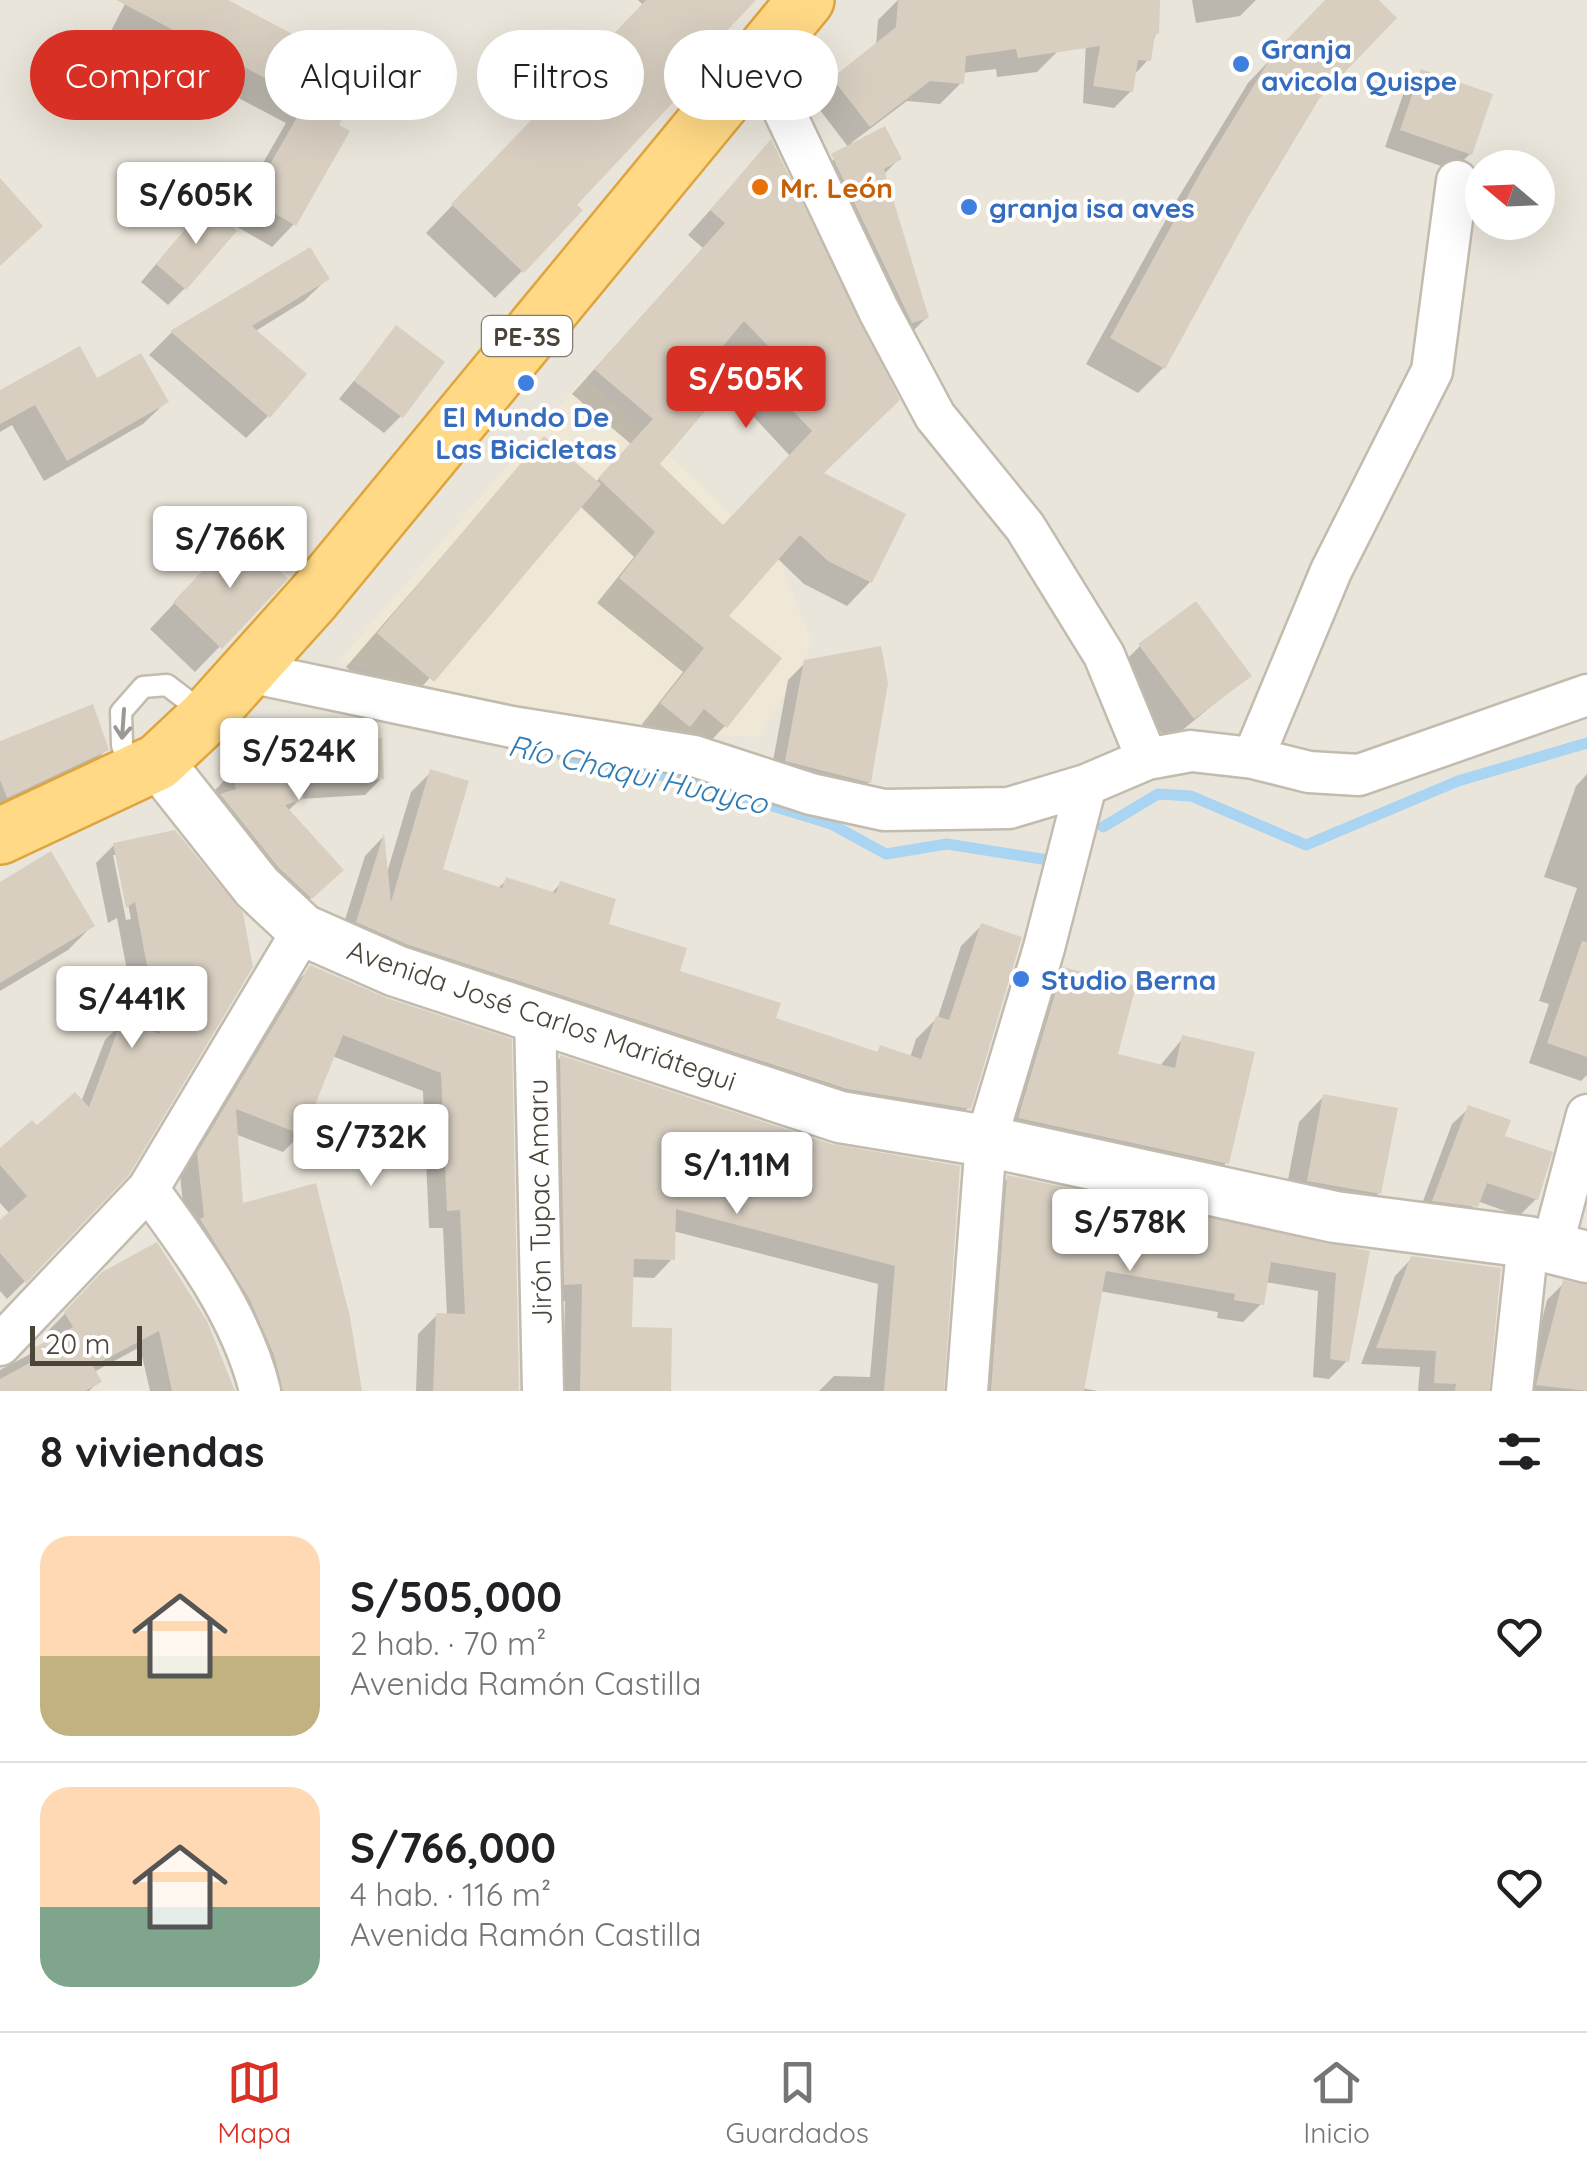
<!DOCTYPE html>
<html lang="es">
<meta charset="utf-8">
<style>
body{margin:0;font-family:Quicksand,sans-serif;background:#f6f6f6;color:#202124;height:100vh;display:flex;flex-direction:column;font-size:38px;white-space:nowrap}
*{box-sizing:border-box;margin:0}
p{font-size:32px;color:#757577}
.icon{flex:none;width:55px;height:55px;fill:none;stroke:currentColor;stroke-width:2;stroke-linecap:round;stroke-linejoin:round}
.map{position:relative;height:1391px;overflow:hidden}
.sheet{display:flex;flex-direction:column;background:#fff;flex:1}
.sheet>*{flex:none}
.top-card{position:absolute;left:30px;top:30px;width:1000px;height:90px;display:flex;gap:20px}
.needle{width:65px;rotate:289deg}
.buttons{position:absolute;left:1465px;top:150px;display:grid;gap:20px}
.buttons a{display:grid;place-items:center;width:90px;height:90px;border-radius:50%;background:#fff;box-shadow:0 10px 40px #0002;font-size:50px}
.scale{position:absolute;left:30px;bottom:25px;width:112px;box-sizing:border-box;padding-left:10px;border:5px solid #4b4439;border-top:0;font-size:28px;line-height:35px;white-space:nowrap;color:#4b4439;-webkit-text-stroke:8px #fff;paint-order:stroke}
.price{position:absolute;translate:-50% -85px;padding:0 22px;border-radius:10px;background:#fff;color:#222;font-size:32px;line-height:65px;filter:drop-shadow(0 2px 5px #0008)}
.price::after{content:'';position:absolute;left:50%;top:60px;width:30px;height:22px;margin-left:-15px;background:inherit;clip-path:polygon(0 0,100% 0,50% 100%)}
.price.current{background:#d93025;color:#fff}
ul{padding:0;list-style:none}
li{display:flex;align-items:center;gap:30px;height:250px;padding:0 40px}
li+li{border-top:2px solid #e0e0e0}
li span{display:grid;place-items:center;flex:none;width:280px;height:200px;border-radius:30px;color:#555}
li>.icon{margin-inline-start:auto}
span .icon{width:120px;height:120px;fill:#fffc;stroke-width:1}
li b{font-size:42px}
h2{display:flex;justify-content:space-between;align-items:center;height:120px;padding:0 40px;font-size:42px}
.chip{padding:0 35px;border-radius:45px;background:#fff;box-shadow:0 10px 40px #0002;font-size:35px;line-height:90px}
.chip.current{background:#d93025;color:#fff}
.tab-bar{display:flex;justify-content:space-around;align-items:center;height:140px;border-top:2px solid #e0e0e0;background:#fff;font-size:28px;color:#757577}
.tab-bar a{display:grid;justify-items:center;gap:5px}
.tab-bar .current{color:#d93025}
.map>svg:first-child{display:block}
</style>
<div class="map">
<svg width="1587" height="1391" viewBox="0 0 1587 1391">
<rect width="100%" height="100%" fill="#f6f3ec"/>
<path fill="#eae5da" fill-rule="evenodd" d="M 0,0 L 1587,0 L 1587,1391 L 0,1391 ZM 1482,168 L 1538,168 L 1538,222 L 1482,222 Z"/>
<path fill="#efe8d6" d="M 585,376 L 781,562 L 812,644 L 760,737 L 621,731 L 514,706 L 445,705 L 341,659 Z"/>
<path fill="#0003" fill-rule="evenodd" d="M 127,0 L 223,0 L 336,126 L 294,224 L 272,247 L 229,222 L 286,123 L 111,31 Z
M 638,0 L 752,0 L 668,89 L 522,271 L 495,298 L 426,233 L 643,5 Z
M 898,0 L 1051,0 L 1058,51 L 1037,72 L 997,77 L 996,69 L 962,73 L 961,83 L 940,104 L 907,101 L 851,143 L 899,159 L 883,175 L 927,317 L 910,334 L 816,173 L 849,148 L 813,101 L 876,46 L 878,20 Z
M 1088,0 L 1158,0 L 1156,33 L 1148,60 L 1133,76 L 1131,91 L 1114,108 L 1083,103 Z
M 1192,0 L 1256,0 L 1240,16 L 1196,23 Z
M 1327,0 L 1376,0 L 1244,217 L 1163,368 L 1138,393 L 1086,364 L 1178,198 L 1248,83 Z
M 1422,72 L 1470,154 L 1453,170 L 1385,147 L 1405,89 Z
M 770,143 L 820,474 L 870,582 L 847,606 L 804,584 L 777,558 L 726,616 L 725,726 L 702,750 L 681,732 L 665,748 L 639,728 L 683,672 L 597,603 L 634,557 L 580,506 L 399,713 L 346,667 L 544,439 L 595,483 L 631,444 L 572,394 L 703,248 L 688,235 ZM 721,345 L 771,397 L 753,416 L 790,456 L 722,528 L 656,464 L 700,369 Z
M 190,224 L 184,289 L 168,305 L 141,282 Z
M 309,250 L 327,279 L 304,301 L 254,332 L 268,416 L 246,438 L 149,355 L 171,333 Z
M 397,328 L 401,416 L 384,433 L 339,399 Z
M 96,381 L 166,402 L 143,424 L 44,481 L 12,425 L 0,432 L 0,393 Z
M 214,561 L 285,579 L 195,672 L 150,629 Z
M 1140,646 L 1248,676 L 1168,742 L 1115,671 Z
M 805,663 L 869,782 L 852,798 L 770,777 L 788,680 Z
M 0,744 L 106,750 L 81,775 L 0,813 Z
M 431,772 L 440,871 L 497,889 L 507,880 L 551,894 L 560,884 L 606,925 L 677,973 L 773,1020 L 875,1054 L 881,1048 L 910,1058 L 916,1039 L 938,1017 L 961,946 L 981,926 L 968,1108 L 948,1128 L 338,942 L 365,856 L 382,838 L 386,876 L 411,792 Z
M 232,773 L 382,778 L 365,795 L 300,799 L 288,811 L 324,886 L 293,914 L 218,800 L 215,790 Z
M 1587,774 L 1587,1075 L 1581,1081 L 1529,1063 L 1549,1004 L 1539,1001 L 1577,888 L 1544,877 L 1576,786 Z
M 114,845 L 240,914 L 25,1281 L 7,1299 L 0,1291 L 0,1223 L 10,1214 L 0,1203 L 0,1151 L 81,1102 L 105,1040 L 123,1022 L 138,1028 L 117,918 L 108,923 L 96,863 ZM 113,855 L 118,855 L 131,919 L 126,920 Z
M 0,885 L 92,926 L 68,950 L 0,991 Z
M 311,968 L 386,1001 L 509,1041 L 517,1391 L 416,1391 L 418,1334 L 437,1315 L 447,1316 L 443,1228 L 429,1228 L 423,1091 L 332,1056 L 301,1134 L 283,1152 L 235,1134 L 241,1206 L 359,1391 L 261,1391 L 186,1236 L 180,1174 L 292,986 Z
M 1064,970 L 1115,1056 L 1159,1067 L 1183,1038 L 1226,1163 L 1204,1186 L 997,1141 L 1041,992 Z
M 560,1058 L 831,1147 L 958,1168 L 941,1391 L 819,1391 L 834,1376 L 870,1377 L 878,1284 L 673,1231 L 672,1259 L 654,1278 L 631,1277 L 630,1330 L 669,1391 L 549,1391 L 563,1371 L 565,1301 L 547,1302 L 542,1076 Z
M 1324,1096 L 1379,1193 L 1354,1218 L 1283,1206 L 1299,1122 Z
M 1469,1108 L 1502,1137 L 1536,1199 L 1519,1216 L 1477,1201 L 1459,1222 L 1417,1217 L 1452,1124 Z
M 1008,1178 L 1368,1253 L 1347,1361 L 1329,1379 L 1313,1377 L 1318,1291 L 1265,1282 L 1261,1304 L 1243,1322 L 1217,1318 L 1218,1312 L 1099,1291 L 1082,1388 L 1098,1391 L 975,1391 L 990,1196 Z
M 1412,1258 L 1487,1391 L 1418,1391 L 1420,1367 L 1361,1364 L 1395,1276 Z
M 104,1274 L 234,1391 L 150,1391 L 140,1347 L 94,1372 L 99,1381 L 89,1391 L 0,1391 L 0,1370 L 53,1342 L 47,1332 Z
M 1564,1283 L 1587,1288 L 1587,1391 L 1524,1391 L 1547,1300 Z"/>
<g fill="none" stroke-linecap="round" stroke-linejoin="round">
<path stroke="#a9d4f2" stroke-width="11" d="M 561,755 L 691,781 L 831,824 L 886,854 L 947,844 L 1048,860
M 1103,827 L 1158,794 L 1191,796 L 1306,845 L 1458,781 L 1587,743"/>
</g>
<path fill="#d8cfc1" fill-rule="evenodd" d="M 116,0 L 228,0 L 366,73 L 339,125 L 350,131 L 296,226 L 250,199 L 307,100 Z
M 646,0 L 756,0 L 672,89 L 679,96 L 577,205 L 583,210 L 524,273 L 451,204 Z
M 898,0 L 1160,0 L 1159,34 L 1155,34 L 1151,61 L 1138,60 L 1133,92 L 1093,86 L 1100,46 L 1018,58 L 1016,49 L 966,56 L 964,84 L 930,81 L 870,127 L 832,78 L 896,27 Z
M 1325,0 L 1379,0 L 1397,18 L 1319,99 L 1247,219 L 1165,369 L 1110,338 L 1202,170 L 1273,54 Z
M 1421,69 L 1493,94 L 1472,155 L 1400,130 Z
M 885,126 L 902,159 L 884,169 L 929,318 L 912,323 L 831,154 Z
M 771,139 L 900,400 L 824,473 L 906,514 L 872,583 L 828,561 L 800,535 L 729,616 L 782,658 L 727,728 L 704,709 L 690,727 L 660,703 L 704,648 L 619,578 L 655,532 L 598,478 L 653,419 L 594,369 L 725,223 L 710,210 ZM 744,321 L 794,373 L 774,391 L 812,431 L 723,525 L 660,464 L 725,388 L 704,369 Z
M 0,178 L 43,226 L 0,266 Z
M 206,204 L 237,231 L 186,290 L 156,264 Z
M 310,247 L 330,279 L 252,326 L 307,374 L 270,418 L 170,331 Z
M 396,325 L 445,362 L 403,418 L 354,381 Z
M 80,346 L 97,378 L 141,353 L 169,402 L 67,461 L 35,405 L 0,424 L 0,390 Z
M 544,436 L 601,484 L 434,682 L 377,633 Z
M 239,532 L 288,579 L 222,649 L 173,602 Z
M 1196,601 L 1252,676 L 1194,719 L 1138,644 Z
M 881,646 L 888,683 L 871,783 L 785,761 L 804,660 Z
M 93,704 L 109,750 L 7,798 L 0,780 L 0,741 Z
M 382,738 L 384,779 L 299,784 L 304,799 L 285,805 L 344,870 L 312,899 L 278,867 L 220,794 L 236,789 L 230,770 L 320,742 Z
M 430,769 L 469,781 L 443,869 L 502,888 L 506,877 L 556,893 L 560,881 L 616,899 L 609,924 L 687,948 L 680,971 L 781,1003 L 776,1018 L 878,1052 L 880,1045 L 921,1059 L 936,1016 L 949,1020 L 981,923 L 1022,937 L 971,1109 L 847,1089 L 406,944 L 356,922 L 384,833 L 391,902 Z
M 175,830 L 243,913 L 253,967 L 129,1175 L 26,1283 L 0,1253 L 0,1220 L 27,1196 L 0,1165 L 0,1148 L 32,1120 L 37,1125 L 75,1092 L 89,1107 L 122,1019 L 160,1034 L 135,902 L 126,908 L 113,843 Z
M 51,851 L 95,926 L 0,983 L 0,882 Z
M 1582,941 L 1587,942 L 1587,1057 L 1547,1043 Z
M 310,965 L 387,998 L 512,1039 L 519,1391 L 433,1391 L 436,1313 L 465,1314 L 460,1210 L 447,1211 L 441,1073 L 343,1035 L 303,1135 L 236,1109 L 243,1203 L 316,1183 L 350,1317 L 362,1391 L 283,1391 L 274,1355 L 250,1300 L 200,1219 L 204,1217 L 197,1153 Z
M 1063,967 L 1136,986 L 1118,1054 L 1175,1068 L 1182,1035 L 1255,1052 L 1229,1164 L 1018,1118 Z
M 560,1055 L 831,1144 L 960,1166 L 944,1391 L 884,1391 L 895,1266 L 676,1209 L 675,1260 L 634,1259 L 632,1327 L 672,1328 L 671,1391 L 580,1391 L 582,1284 L 564,1285 Z
M 1323,1094 L 1398,1108 L 1381,1194 L 1307,1181 Z
M 1468,1105 L 1511,1120 L 1505,1136 L 1553,1152 L 1538,1200 L 1487,1183 L 1478,1207 L 1432,1201 Z
M 1007,1175 L 1370,1251 L 1349,1362 L 1330,1359 L 1336,1273 L 1271,1262 L 1264,1305 L 1234,1300 L 1235,1294 L 1106,1271 L 1084,1391 L 991,1391 Z
M 157,1242 L 207,1321 L 235,1391 L 172,1391 L 159,1331 L 93,1366 L 102,1382 L 85,1391 L 0,1391 L 0,1379 L 35,1360 L 30,1350 L 73,1327 L 64,1312 L 102,1272 Z
M 1411,1256 L 1501,1268 L 1489,1391 L 1455,1391 L 1456,1384 L 1434,1383 L 1436,1351 L 1376,1348 Z
M 1563,1280 L 1587,1285 L 1587,1391 L 1536,1385 Z"/>
<g fill="none" stroke-linecap="round" stroke-linejoin="round">
<g stroke="#c2bbae" stroke-width="25">
<path id="service" d="M 131,770 L 122,745 L 121,712 L 143,687 L 167,685 L 205,714"/>
</g>
<g stroke="#c2bbae" stroke-width="45">
<path id="minor" d="M 757,54 L 879,311 L 935,416 L 1025,527 L 1104,655 L 1147,759
M 249,672 L 512,727 L 694,756 L 811,794 L 884,810 L 1009,808 L 1086,785 L 1147,759 L 1191,751 L 1253,758 L 1309,772 L 1359,775 L 1587,695
M 1253,758 L 1331,571 L 1432,371 L 1457,181
M 535,1013 L 543,1391
M 148,1189 C 193,1250 242,1316 260,1391
M 1552,1247 L 1587,1115
M 0,1345 L 148,1189 L 303,930
M 967,1391 L 986,1141 L 1044,948 L 1086,785
M 1512,1391 L 1528,1242"/>
</g>
<g stroke="#c2bbae" stroke-width="55">
<path id="tertiary" d="M 158,762 L 257,887 L 303,930 L 396,971 L 840,1117 L 986,1141 L 1335,1217 L 1528,1242 L 1587,1257"/>
</g>
<g stroke="#e0a43c" stroke-width="60">
<path id="trunk" d="M 0,836 L 158,762 L 207,716 L 313,598 L 806,0"/>
</g>
<use href="#service" stroke="#fff" stroke-width="20"/>
<use href="#minor" stroke="#fff" stroke-width="40"/>
<use href="#tertiary" stroke="#fff" stroke-width="50"/>
<use href="#trunk" stroke="#ffd985" stroke-width="55"/>
</g>
<defs><path id="oneway-shaft" d="M-6 0H5M1.5-3L5.5 0L1.5 3" fill="none" stroke-width="1.6" stroke-linecap="round" stroke-linejoin="round" transform="scale(2.5)"/></defs>
<use stroke="#9c9892" href="#oneway-shaft" transform="translate(123 724) rotate(94)"/>
<g fill="#3f7fe0" stroke="#fff" stroke-width="4">
<circle cx="1241" cy="64" r="10"/>
<circle cx="969" cy="207" r="10"/>
<circle cx="526" cy="383" r="10"/>
<circle cx="1021" cy="979" r="10"/>
</g>
<circle fill="#e8710a" stroke="#fff" stroke-width="4" cx="760" cy="187" r="10"/>
<g text-anchor="middle" dominant-baseline="central" stroke-width="8" stroke-linejoin="round" paint-order="stroke">
<rect fill="#fff" stroke="#817c74" stroke-width="2.5" x="482" y="316" width="90" height="40" rx="8"/>
<g font-size="25" font-weight="bold" fill="#4b4439">
<text x="527" y="336">PE-3S</text>
</g>
<g font-size="28" font-weight="bold" fill="#366cbe" stroke="#fff" text-anchor="start">
<text x="1261" y="48">Granja<tspan x="1261" dy="32">avicola Quispe</tspan></text>
<text x="989" y="207">granja isa aves</text>
<text x="526" y="416" text-anchor="middle">El Mundo De<tspan x="526" dy="32">Las Bicicletas</tspan></text>
<text x="1041" y="979">Studio Berna</text>
</g>
<g font-size="28" font-weight="bold" fill="#c56008" stroke="#fff" text-anchor="start">
<text x="780" y="187">Mr. León</text>
</g>
<g font-size="28" fill="#4b4439" stroke="#fff">
<text transform="translate(542 1015) rotate(19)">Avenida José Carlos Mariátegui</text>
<text transform="translate(539 1202) rotate(-91)">Jirón Tupac Amaru</text>
</g>
<g font-size="30" font-style="italic" fill="#2e7ab2" stroke="#fff">
<text transform="translate(638 774) rotate(13)">Río Chaqui Huayco</text>
</g>
</g>
</svg>
<div class="buttons">
<a><svg class="needle" viewBox="-14 -14 28 28"><path d="M0-13l5 13h-10z" fill="#e53935"/><path d="M0 13l5-13h-10z" fill="#757577"/></svg></a>
</div>
<div class="scale">20 m</div>
<b class="price" style="left:196px;top:247px">S/605K</b>
<b class="price current" style="left:746px;top:431px">S/505K</b>
<b class="price" style="left:230px;top:591px">S/766K</b>
<b class="price" style="left:299px;top:803px">S/524K</b>
<b class="price" style="left:132px;top:1051px">S/441K</b>
<b class="price" style="left:371px;top:1189px">S/732K</b>
<b class="price" style="left:737px;top:1217px">S/1.11M</b>
<b class="price" style="left:1130px;top:1274px">S/578K</b>
<div class="top-card">
<a class="chip current">Comprar</a>
<a class="chip">Alquilar</a>
<a class="chip">Filtros</a>
<a class="chip">Nuevo</a>
</div>
</div>
<section class="sheet">
<h2>8 viviendas<svg class="icon" aria-label="filters" viewBox="0 0 24 24"><path d="M4 7h16M4 17h16"/><circle cx="9" cy="7" r="2"/><circle cx="15" cy="17" r="2"/></svg></h2>
<ul>
<li><span style="background:linear-gradient(#ffd9b3 60%,#c2b280 0)"><svg class="icon" aria-label="home" viewBox="0 0 24 24"><path d="M3 11l9-7 9 7M6 9v11h12V9"/></svg></span><div><b>S/505,000</b><p>2 hab. · 70 m²</p><p>Avenida Ramón Castilla</p></div><svg class="icon" aria-label="heart" viewBox="0 0 24 24"><path d="M12 20l-8-8c-3-5 5-10 8-4 3-6 11-1 8 4z"/></svg></li>
<li><span style="background:linear-gradient(#ffd9b3 60%,#7fa58c 0)"><svg class="icon" aria-label="home" viewBox="0 0 24 24"><path d="M3 11l9-7 9 7M6 9v11h12V9"/></svg></span><div><b>S/766,000</b><p>4 hab. · 116 m²</p><p>Avenida Ramón Castilla</p></div><svg class="icon" aria-label="heart" viewBox="0 0 24 24"><path d="M12 20l-8-8c-3-5 5-10 8-4 3-6 11-1 8 4z"/></svg></li>
</ul>
</section>
<nav class="tab-bar">
<a class="current"><svg class="icon" aria-label="map" viewBox="0 0 24 24"><path d="M3 6l6-2 6 2 6-2v14l-6 2-6-2-6 2zM9 4v14M15 6v14"/></svg>Mapa</a>
<a><svg class="icon" aria-label="saved" viewBox="0 0 24 24"><path d="M7 4h10v16l-5-4-5 4z"/></svg>Guardados</a>
<a><svg class="icon" aria-label="home" viewBox="0 0 24 24"><path d="M3 11l9-7 9 7M6 9v11h12V9"/></svg>Inicio</a>
</nav>
